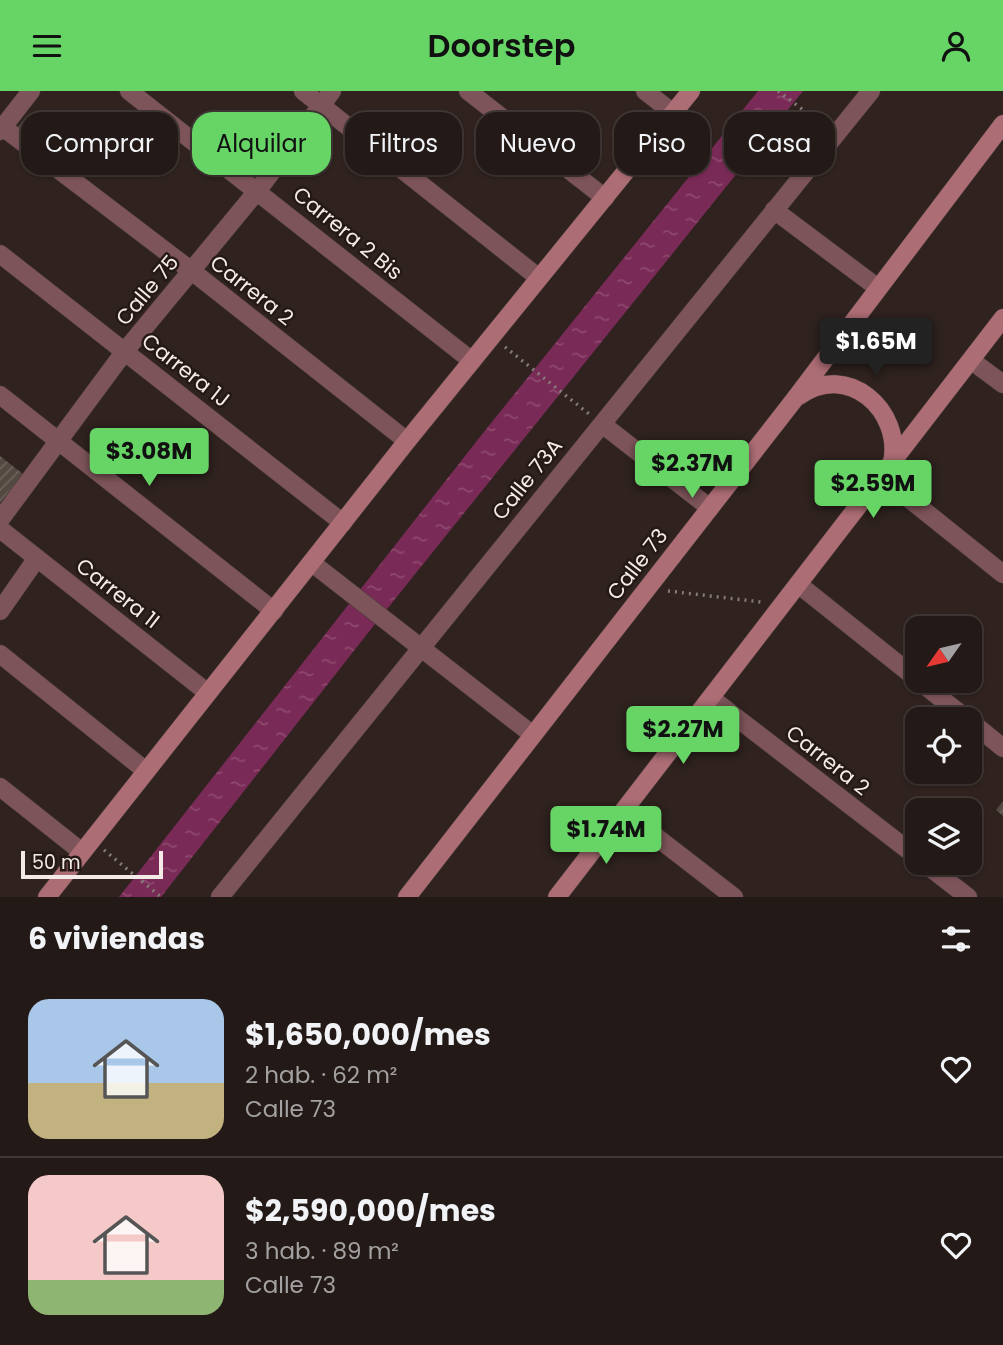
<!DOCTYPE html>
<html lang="es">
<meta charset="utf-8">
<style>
body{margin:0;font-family:Poppins,sans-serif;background:#2f2724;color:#f1f3f6;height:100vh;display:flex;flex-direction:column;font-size:26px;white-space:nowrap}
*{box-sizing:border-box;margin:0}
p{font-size:23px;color:#a3a1a1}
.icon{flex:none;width:38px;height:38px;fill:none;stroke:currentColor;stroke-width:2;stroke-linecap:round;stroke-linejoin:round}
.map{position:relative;height:806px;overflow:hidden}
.drawer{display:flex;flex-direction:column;background:#231a17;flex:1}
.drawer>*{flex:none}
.guide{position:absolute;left:21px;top:21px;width:962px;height:63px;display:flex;gap:14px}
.needle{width:46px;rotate:236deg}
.buttons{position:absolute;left:905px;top:525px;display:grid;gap:14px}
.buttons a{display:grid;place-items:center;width:77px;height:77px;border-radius:14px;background:#231a17;box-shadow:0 2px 5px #0004,0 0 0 2px #403836;font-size:35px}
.scale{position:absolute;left:21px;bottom:18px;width:142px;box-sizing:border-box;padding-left:7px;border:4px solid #f4ebe9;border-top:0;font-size:19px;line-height:24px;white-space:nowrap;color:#f4ebe9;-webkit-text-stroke:5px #251916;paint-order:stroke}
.price{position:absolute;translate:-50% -60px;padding:0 16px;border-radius:7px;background:#67d466;color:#111;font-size:23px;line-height:46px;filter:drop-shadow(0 2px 4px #0008)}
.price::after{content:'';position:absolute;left:50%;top:42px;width:21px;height:16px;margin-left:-10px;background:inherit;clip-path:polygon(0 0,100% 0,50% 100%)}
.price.on{background:#222;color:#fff}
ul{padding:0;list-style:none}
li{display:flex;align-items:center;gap:21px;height:175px;padding:0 28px}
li+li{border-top:2px solid #403836}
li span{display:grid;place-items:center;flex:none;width:196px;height:140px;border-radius:21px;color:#555}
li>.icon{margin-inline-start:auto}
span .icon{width:84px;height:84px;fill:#fffc;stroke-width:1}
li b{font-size:30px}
h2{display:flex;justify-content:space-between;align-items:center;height:84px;padding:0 28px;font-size:30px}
.chip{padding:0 24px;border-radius:21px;background:#231a17;box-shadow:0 2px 5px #0004,0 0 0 2px #403836;font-size:24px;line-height:63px}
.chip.on{background:#67d466;color:#111}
header{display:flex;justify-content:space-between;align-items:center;height:91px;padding:0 28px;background:#67d466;color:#111;font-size:32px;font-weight:600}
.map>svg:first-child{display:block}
</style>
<header><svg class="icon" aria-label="menu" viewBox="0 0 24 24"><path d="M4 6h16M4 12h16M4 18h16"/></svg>Doorstep<svg class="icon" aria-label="person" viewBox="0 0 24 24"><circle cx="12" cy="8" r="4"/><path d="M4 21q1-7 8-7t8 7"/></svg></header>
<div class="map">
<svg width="1003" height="806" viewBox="0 0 1003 806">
<defs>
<pattern id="water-ripples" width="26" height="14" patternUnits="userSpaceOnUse" patternTransform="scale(1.75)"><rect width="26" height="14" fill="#7a2a56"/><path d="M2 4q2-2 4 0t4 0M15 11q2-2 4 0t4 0" fill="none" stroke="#8e496e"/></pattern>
<pattern id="building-hatch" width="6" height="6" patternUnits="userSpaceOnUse" patternTransform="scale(1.75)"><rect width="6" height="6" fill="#544941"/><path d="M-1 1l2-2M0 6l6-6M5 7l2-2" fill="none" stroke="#6d635c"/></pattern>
</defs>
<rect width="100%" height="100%" fill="#2f221f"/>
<path fill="url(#water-ripples)" d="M 758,0 L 803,0 L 371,538 L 161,806 L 119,806 L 487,337 Z"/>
<path fill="url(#building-hatch)" d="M 26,26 L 45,42 L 32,58 L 13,42 Z
M 0,365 L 23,383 L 0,412 Z
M 1003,710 L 1003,725 L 996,719 Z"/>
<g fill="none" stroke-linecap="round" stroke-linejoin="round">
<g stroke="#4b3e3b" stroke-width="19">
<path id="street" d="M 129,0 L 472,270
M 303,0 L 539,187
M 468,0 L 605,107
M 645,0 L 673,22
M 0,34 L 193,181 L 407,350
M 0,40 L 31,0
M 774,119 L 878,197
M 0,163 L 343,432
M 972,270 L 1003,293
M 0,304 L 274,520
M 602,333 L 710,417
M 882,386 L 1003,483
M 0,429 L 125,260 L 258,99 L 332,0
M 0,438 L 208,602
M 312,472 L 533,644
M 798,493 L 917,588
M 0,520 L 37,467
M 0,563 L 146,680
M 919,590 L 967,628
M 711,607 L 917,766
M 970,630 L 1003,657
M 0,696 L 82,761
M 624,721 L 734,806
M 924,772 L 968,806
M 220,806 L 871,0"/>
</g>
<g stroke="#4b3e3b" stroke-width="19">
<path id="secondary" d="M 799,305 C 847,270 903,319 892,372
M 47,806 L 407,350 L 691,0
M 407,806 L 794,309 L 1003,33
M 557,806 L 1003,227"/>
</g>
<path stroke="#867b78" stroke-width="3.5" stroke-dasharray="2 5" stroke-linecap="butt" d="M 778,0 L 823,34
M 505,256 L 589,323
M 668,500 L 761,511
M 104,759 L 161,806"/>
<use href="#street" stroke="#7d5459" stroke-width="18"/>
<use href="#secondary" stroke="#ad6d75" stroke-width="18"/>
</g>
<g text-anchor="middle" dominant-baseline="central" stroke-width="5" stroke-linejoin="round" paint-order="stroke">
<g font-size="21" fill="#f4ebe9" stroke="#251916">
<text transform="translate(348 142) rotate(39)">Carrera 2 Bis</text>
<text transform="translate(147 199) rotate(-50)">Calle 75</text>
<text transform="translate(252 199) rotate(38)">Carrera 2</text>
<text transform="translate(186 279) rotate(38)">Carrera 1J</text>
<text transform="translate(527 388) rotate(-51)">Calle 73A</text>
<text transform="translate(637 473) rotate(-52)">Calle 73</text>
<text transform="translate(118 502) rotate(38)">Carrera 1I</text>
<text transform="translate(828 669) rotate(38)">Carrera 2</text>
</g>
</g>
</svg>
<div class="buttons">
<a><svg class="needle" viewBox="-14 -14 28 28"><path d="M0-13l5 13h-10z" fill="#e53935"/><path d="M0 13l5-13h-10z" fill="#a3a1a1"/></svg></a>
<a><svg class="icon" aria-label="locate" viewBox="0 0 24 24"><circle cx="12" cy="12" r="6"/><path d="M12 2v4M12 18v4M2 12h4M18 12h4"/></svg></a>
<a><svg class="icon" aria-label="layers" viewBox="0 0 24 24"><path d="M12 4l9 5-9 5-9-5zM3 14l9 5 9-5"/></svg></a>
</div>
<div class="scale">50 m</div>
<b class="price on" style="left:876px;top:287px">$1.65M</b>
<b class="price" style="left:149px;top:397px">$3.08M</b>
<b class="price" style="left:692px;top:409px">$2.37M</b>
<b class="price" style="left:873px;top:429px">$2.59M</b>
<b class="price" style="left:683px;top:675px">$2.27M</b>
<b class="price" style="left:606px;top:775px">$1.74M</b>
<div class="guide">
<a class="chip">Comprar</a>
<a class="chip on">Alquilar</a>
<a class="chip">Filtros</a>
<a class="chip">Nuevo</a>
<a class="chip">Piso</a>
<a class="chip">Casa</a>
</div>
</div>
<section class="drawer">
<h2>6 viviendas<svg class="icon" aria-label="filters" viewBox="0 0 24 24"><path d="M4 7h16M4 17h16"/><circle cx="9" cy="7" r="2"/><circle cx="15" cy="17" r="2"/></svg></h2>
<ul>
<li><span style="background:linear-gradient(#a9c7e8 60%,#c2b280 0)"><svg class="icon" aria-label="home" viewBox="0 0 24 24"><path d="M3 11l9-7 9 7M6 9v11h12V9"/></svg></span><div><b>$1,650,000/mes</b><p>2 hab. · 62 m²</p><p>Calle 73</p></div><svg class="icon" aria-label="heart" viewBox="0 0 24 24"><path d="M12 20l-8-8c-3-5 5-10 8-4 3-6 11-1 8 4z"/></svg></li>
<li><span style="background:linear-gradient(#f6c9c9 75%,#8fb573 0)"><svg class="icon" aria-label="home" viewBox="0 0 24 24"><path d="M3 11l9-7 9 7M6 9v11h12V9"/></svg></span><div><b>$2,590,000/mes</b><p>3 hab. · 89 m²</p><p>Calle 73</p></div><svg class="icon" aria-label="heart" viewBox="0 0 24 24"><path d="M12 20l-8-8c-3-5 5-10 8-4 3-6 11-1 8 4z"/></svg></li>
</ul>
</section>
